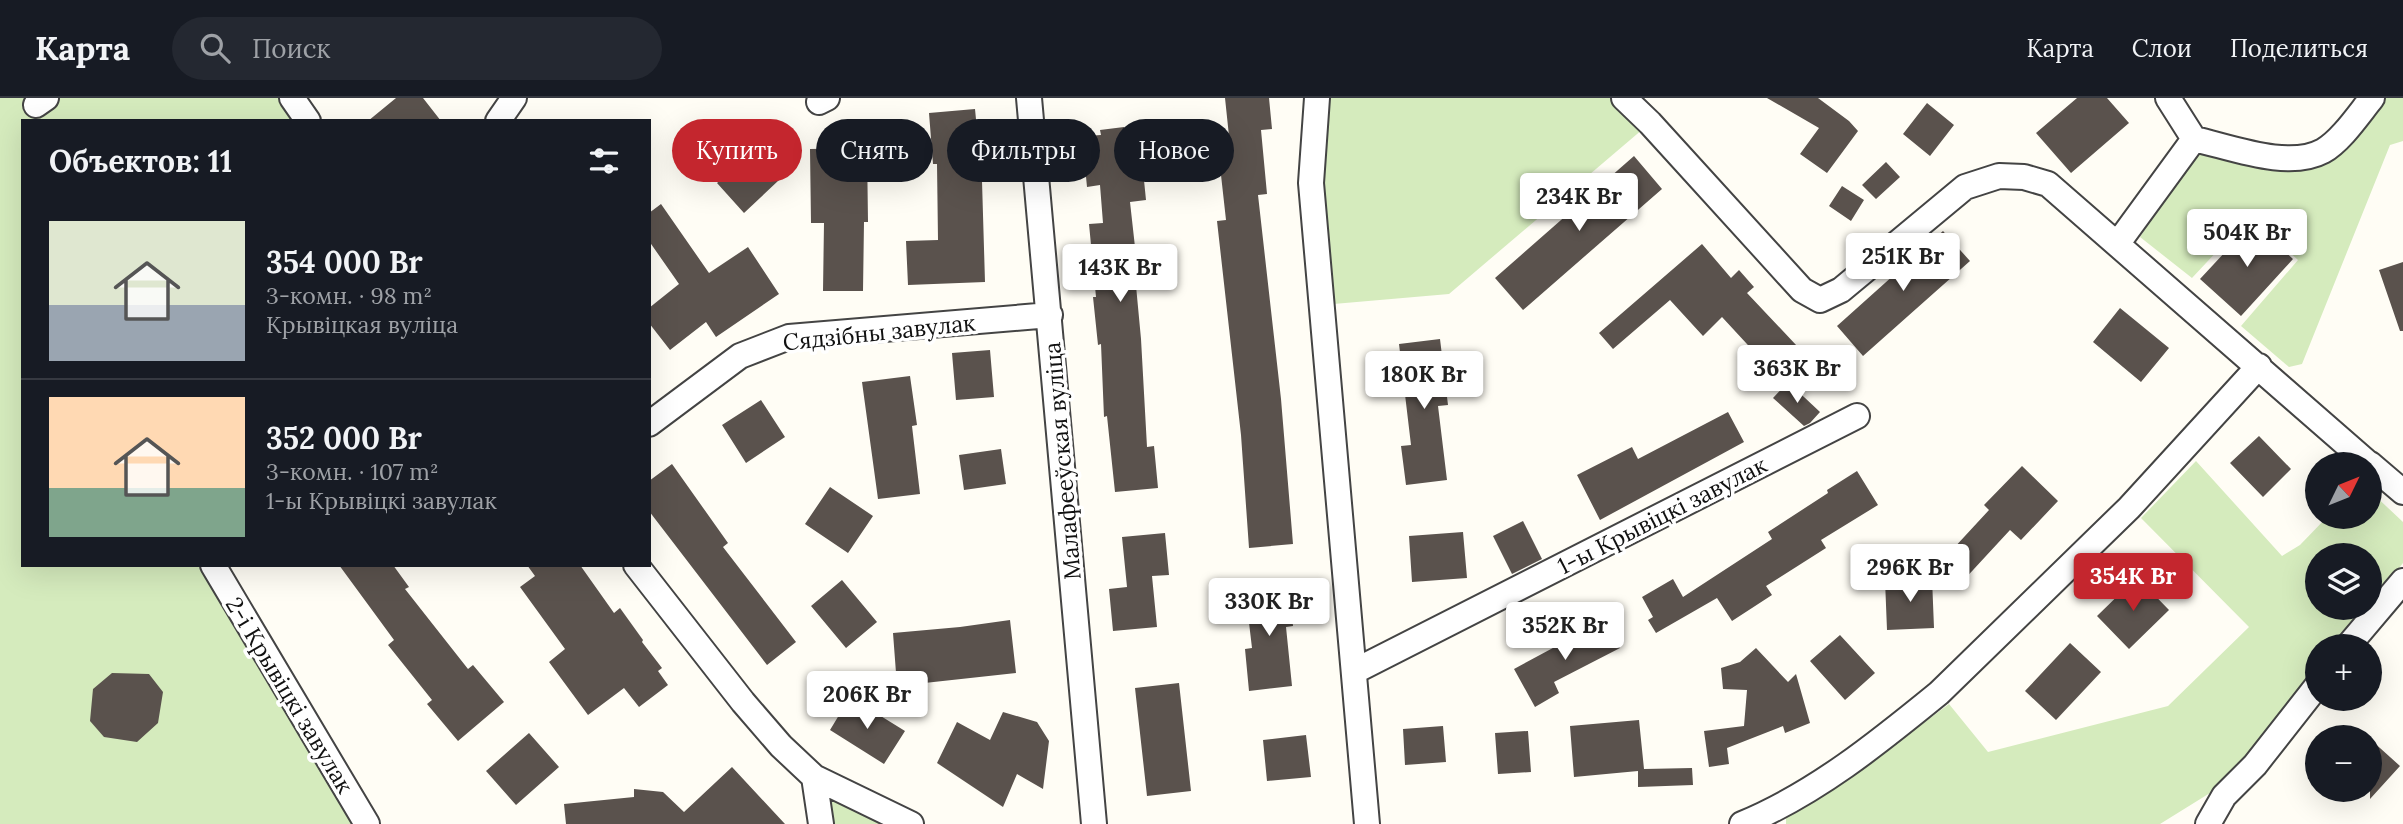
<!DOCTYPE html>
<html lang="ru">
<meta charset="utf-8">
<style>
body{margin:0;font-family:Lora,serif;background:#242831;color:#f1f3f6;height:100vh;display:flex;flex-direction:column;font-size:26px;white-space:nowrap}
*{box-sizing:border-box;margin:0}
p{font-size:23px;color:#9ea1a6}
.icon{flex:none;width:38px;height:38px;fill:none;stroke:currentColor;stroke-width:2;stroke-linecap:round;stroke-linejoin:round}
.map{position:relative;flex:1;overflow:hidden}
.panel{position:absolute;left:21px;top:21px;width:630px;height:448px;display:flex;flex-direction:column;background:#171b24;border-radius:0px;box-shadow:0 7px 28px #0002}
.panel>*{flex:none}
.top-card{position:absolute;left:672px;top:21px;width:665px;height:63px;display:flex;gap:14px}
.needle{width:46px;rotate:47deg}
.controls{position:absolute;left:2305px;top:354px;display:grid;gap:14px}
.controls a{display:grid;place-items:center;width:77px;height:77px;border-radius:50%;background:#171b24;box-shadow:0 7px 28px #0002;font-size:35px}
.price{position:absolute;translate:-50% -60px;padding:0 16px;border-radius:7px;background:#fff;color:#222;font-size:23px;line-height:46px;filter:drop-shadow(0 2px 4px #0008)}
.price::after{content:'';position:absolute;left:50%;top:42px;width:21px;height:16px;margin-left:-10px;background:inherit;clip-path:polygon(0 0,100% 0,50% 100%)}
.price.active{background:#c4262e;color:#fff}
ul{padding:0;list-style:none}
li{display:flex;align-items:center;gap:21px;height:175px;padding:0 28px}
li+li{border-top:2px solid #363941}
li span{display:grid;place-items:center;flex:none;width:196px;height:140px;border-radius:0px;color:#555}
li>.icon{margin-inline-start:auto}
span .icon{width:84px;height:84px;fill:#fffc;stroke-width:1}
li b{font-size:30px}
h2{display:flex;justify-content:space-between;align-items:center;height:84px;padding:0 28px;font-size:30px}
.pill{padding:0 24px;border-radius:32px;background:#171b24;box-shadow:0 7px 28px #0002;font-size:24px;line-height:63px}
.pill.active{background:#c4262e;color:#fff}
header{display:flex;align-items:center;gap:42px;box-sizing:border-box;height:98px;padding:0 35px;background:#171b24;border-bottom:2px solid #363941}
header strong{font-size:33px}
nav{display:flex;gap:38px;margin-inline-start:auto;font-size:24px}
.search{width:490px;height:63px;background:#242831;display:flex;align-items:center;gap:18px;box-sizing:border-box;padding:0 24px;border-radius:38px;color:#9ea1a6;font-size:26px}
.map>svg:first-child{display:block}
</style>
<header>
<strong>Карта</strong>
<div class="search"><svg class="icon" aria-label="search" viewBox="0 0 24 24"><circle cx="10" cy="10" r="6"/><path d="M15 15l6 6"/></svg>Поиск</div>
<nav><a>Карта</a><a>Слои</a><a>Поделиться</a></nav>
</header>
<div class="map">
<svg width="2403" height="726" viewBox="0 0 2403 726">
<rect width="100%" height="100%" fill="#fffdf5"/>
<path fill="#d5ebbd" d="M 0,0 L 292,0 L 308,23 L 23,23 L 23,467 L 213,467 L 367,726 L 0,726 Z
M 1317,0 L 1624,0 L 1650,25 L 1449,196 L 1322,207 Z
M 2379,0 L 2403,0 L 2403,43 L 2390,47 L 2302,266 L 2289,269 L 2241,228 L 2298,162 L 2250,118 L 2192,180 L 2140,139 L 2198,49 L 2280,71 Z
M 2196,363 L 2282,458 L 2300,447 L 2328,418 L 2370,418 L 2370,393 L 2403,424 L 2403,465 L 2370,506 L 2370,457 L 2317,457 L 2317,509 L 2367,509 L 2337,548 L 2317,548 L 2317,573 L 2287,612 L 2218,690 L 2160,726 L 1786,726 L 1786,718 L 1795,711 L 1863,670 L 1949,606 L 1988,654 L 2168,608 L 2249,529 L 2141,420 Z
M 814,679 L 911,726 L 821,726 Z"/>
<path fill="#5a524d" d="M 396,0 L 423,0 L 441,23 L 368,23 Z
M 1225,0 L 1269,0 L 1272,31 L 1261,32 L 1267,96 L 1258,97 L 1281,301 L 1293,446 L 1249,450 L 1241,337 L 1217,123 L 1226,122 L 1219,59 L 1231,57 Z
M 1767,0 L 1818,0 L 1849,23 L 1858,33 L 1827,75 L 1800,56 L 1819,30 Z
M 2077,0 L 2107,0 L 2129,25 L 2071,75 L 2036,35 Z
M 1927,5 L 1954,27 L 1930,58 L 1903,36 Z
M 975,11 L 982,83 L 985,184 L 908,187 L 906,143 L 938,142 L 937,66 L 933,66 L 929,15 Z
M 1124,29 L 1125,34 L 1139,33 L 1146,102 L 1130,104 L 1138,176 L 1135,177 L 1141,241 L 1147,349 L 1154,348 L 1158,390 L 1115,394 L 1107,318 L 1104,319 L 1101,246 L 1098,247 L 1093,199 L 1096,199 L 1089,126 L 1103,125 L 1100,87 L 1087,89 L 1084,58 L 1089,57 L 1086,38 L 1101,37 L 1100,32 Z
M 768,38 L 795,67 L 744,115 L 717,85 Z
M 867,50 L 868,124 L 864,124 L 863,193 L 823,193 L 824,125 L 811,125 L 810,51 Z
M 1634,58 L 1662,91 L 1523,212 L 1495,180 Z
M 1886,64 L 1900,79 L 1876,101 L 1862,87 Z
M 1842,88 L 1864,102 L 1851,123 L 1829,108 Z
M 661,106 L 709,175 L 748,149 L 779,196 L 716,239 L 706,224 L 670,252 L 649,225 L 649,210 L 679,186 L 649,143 L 649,115 Z
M 2253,124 L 2293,161 L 2241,218 L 2200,181 Z
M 1943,133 L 1970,163 L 1863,258 L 1837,228 Z
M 1702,146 L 1731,180 L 1739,172 L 1754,189 L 1747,195 L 1797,248 L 1771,272 L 1722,219 L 1703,238 L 1670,202 L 1613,251 L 1599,235 Z
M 2403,164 L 2403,233 L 2400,233 L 2379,172 Z
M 2120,210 L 2169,250 L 2141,284 L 2093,244 Z
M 1440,241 L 1448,307 L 1438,308 L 1447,382 L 1406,387 L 1401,348 L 1411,347 L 1399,246 Z
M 990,252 L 994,299 L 956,302 L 952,255 Z
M 910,278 L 917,327 L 912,328 L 920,396 L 878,401 L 862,284 Z
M 1788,284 L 1820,314 L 1810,325 L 1804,328 L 1773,300 Z
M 761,302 L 785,339 L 746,365 L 722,327 Z
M 1728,314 L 1744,344 L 1600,422 L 1577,377 L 1632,349 L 1638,361 Z
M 2259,338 L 2291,371 L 2263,399 L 2230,365 Z
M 1001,351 L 1006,386 L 964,392 L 959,357 Z
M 672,366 L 728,445 L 723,449 L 796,544 L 767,567 L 649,413 L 649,383 Z
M 2022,368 L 2058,403 L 2021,442 L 2010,432 L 1961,485 L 1940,465 L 1989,412 L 1984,407 Z
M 1857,373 L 1878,407 L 1821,442 L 1826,450 L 1766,488 L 1772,497 L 1732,523 L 1717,500 L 1656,535 L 1648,522 L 1653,519 L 1642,499 L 1673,481 L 1683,499 L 1772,441 L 1768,434 L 1828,395 L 1827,392 Z
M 830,389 L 873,418 L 848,455 L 805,426 Z
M 1523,423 L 1542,461 L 1512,476 L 1493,438 Z
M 1463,434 L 1467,480 L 1412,484 L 1409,438 Z
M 1165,435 L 1169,477 L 1152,478 L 1157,529 L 1113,533 L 1109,491 L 1127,489 L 1122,439 Z
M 339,467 L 393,467 L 409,489 L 405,491 L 468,571 L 473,567 L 504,604 L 458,643 L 427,606 L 432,602 L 388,547 L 394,542 Z
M 527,467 L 580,467 L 614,515 L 620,510 L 643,542 L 642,544 L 662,570 L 658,573 L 668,587 L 639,609 L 624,590 L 588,617 L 549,564 L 565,551 L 520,489 L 535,478 Z
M 2137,479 L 2169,512 L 2129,551 L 2097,518 Z
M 1932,480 L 1934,530 L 1887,532 L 1885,482 Z
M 842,482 L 877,524 L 846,550 L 811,508 Z
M 1289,487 L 1293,528 L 1286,529 L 1292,588 L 1249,593 L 1245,551 L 1252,550 L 1245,491 Z
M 1010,522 L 1016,575 L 897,588 L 893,535 L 960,529 Z
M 1605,522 L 1620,550 L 1554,584 L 1559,595 L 1535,609 L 1514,571 Z
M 1840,537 L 1875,575 L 1845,602 L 1810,563 Z
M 2070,545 L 2101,574 L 2056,622 L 2025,593 Z
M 1756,550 L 1788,584 L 1796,576 L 1810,625 L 1785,635 L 1783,628 L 1727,650 L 1729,666 L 1709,669 L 1704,633 L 1744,628 L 1747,592 L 1723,591 L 1721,570 L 1740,564 Z
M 112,575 L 149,576 L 163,594 L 158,625 L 137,644 L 104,639 L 90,623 L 93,591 Z
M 1179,585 L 1191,693 L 1147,698 L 1135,590 Z
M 850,599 L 905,633 L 884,666 L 830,632 Z
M 1003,614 L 1037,624 L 1049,643 L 1043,691 L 1017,676 L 1003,709 L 937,665 L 957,624 L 990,642 Z
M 1639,622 L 1644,671 L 1692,670 L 1693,687 L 1638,689 L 1638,673 L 1574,679 L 1570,628 Z
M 1443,628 L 1446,664 L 1405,667 L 1403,631 Z
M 1528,633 L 1531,674 L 1498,676 L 1495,635 Z
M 529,635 L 559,669 L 516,707 L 486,673 Z
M 1306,637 L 1311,679 L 1267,683 L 1263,642 Z
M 2370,641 L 2400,668 L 2370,701 Z
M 732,669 L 785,726 L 566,726 L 564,706 L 634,699 L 634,691 L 663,694 L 684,714 Z"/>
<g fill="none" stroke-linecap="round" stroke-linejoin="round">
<g stroke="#444" stroke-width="28">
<path id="minor" d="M 292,0 L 308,23
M 1029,0 L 1094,726
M 1317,0 L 1311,85 L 1367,726
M 1624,0 L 1650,25 L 1802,192 L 1820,202 L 1841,192 L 1965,89 L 1999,78 L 2024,79 L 2048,86 L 2369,366
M 2168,0 L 2194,41
M 819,4 L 827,0
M 36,7 L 46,0
M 498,23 L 514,0
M 2194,41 C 2231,49 2288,72 2323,53 C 2341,43 2359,16 2372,0
M 2118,145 L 2194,41
M 649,326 L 740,258 L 789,239 L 1050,217
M 2370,366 L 2403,394
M 213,467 L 367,726
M 636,467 L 743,604 L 781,648 L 814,679 L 911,726
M 2348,548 L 2403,483
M 1355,573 L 1857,318
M 814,679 L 821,726
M 1742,726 C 1815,696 1879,644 1939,595 L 2129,410 L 2259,268
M 2208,726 L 2224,698 L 2255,667 L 2317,588"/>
</g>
<use href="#minor" stroke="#fff" stroke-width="24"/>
</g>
<g text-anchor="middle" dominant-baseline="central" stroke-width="7" stroke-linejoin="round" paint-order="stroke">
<g font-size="23" fill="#111" stroke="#fff">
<text transform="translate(879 234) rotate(-6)">Сядзібны завулак</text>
<text transform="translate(1062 363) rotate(-95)">Малафееўская вуліца</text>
<text transform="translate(1662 417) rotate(-27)">1-ы Крывіцкі завулак</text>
<text transform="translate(290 597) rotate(59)">2-і Крывіцкі завулак</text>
</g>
</g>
</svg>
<div class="controls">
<a><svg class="needle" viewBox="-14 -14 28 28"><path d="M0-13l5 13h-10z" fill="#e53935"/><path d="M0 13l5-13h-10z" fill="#9ea1a6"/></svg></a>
<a><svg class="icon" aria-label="layers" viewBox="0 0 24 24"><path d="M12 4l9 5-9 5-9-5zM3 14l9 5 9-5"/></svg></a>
<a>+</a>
<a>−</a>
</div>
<b class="price" style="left:1579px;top:135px">234K Br</b>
<b class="price" style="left:2247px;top:171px">504K Br</b>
<b class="price" style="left:1903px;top:195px">251K Br</b>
<b class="price" style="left:1120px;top:206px">143K Br</b>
<b class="price" style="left:1797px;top:307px">363K Br</b>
<b class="price" style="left:1424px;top:313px">180K Br</b>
<b class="price" style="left:1910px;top:506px">296K Br</b>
<b class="price active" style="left:2133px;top:515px">354K Br</b>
<b class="price" style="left:1269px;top:540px">330K Br</b>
<b class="price" style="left:1565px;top:564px">352K Br</b>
<b class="price" style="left:867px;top:633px">206K Br</b>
<div class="top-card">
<a class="pill active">Купить</a>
<a class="pill">Снять</a>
<a class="pill">Фильтры</a>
<a class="pill">Новое</a>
</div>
<section class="panel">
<h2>Объектов: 11<svg class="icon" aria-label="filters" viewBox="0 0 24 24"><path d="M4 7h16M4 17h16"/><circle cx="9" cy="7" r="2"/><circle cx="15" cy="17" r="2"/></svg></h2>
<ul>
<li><span style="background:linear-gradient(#dfe7d0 60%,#9aa5b1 0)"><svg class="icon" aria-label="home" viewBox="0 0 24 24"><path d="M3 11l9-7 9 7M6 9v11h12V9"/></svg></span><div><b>354 000 Br</b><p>3-комн. · 98 m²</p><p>Крывіцкая вуліца</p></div></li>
<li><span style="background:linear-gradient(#ffd9b3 65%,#7fa58c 0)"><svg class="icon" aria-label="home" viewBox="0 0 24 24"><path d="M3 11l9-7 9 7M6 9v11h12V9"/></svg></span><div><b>352 000 Br</b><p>3-комн. · 107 m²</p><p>1-ы Крывіцкі завулак</p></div></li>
</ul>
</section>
</div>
